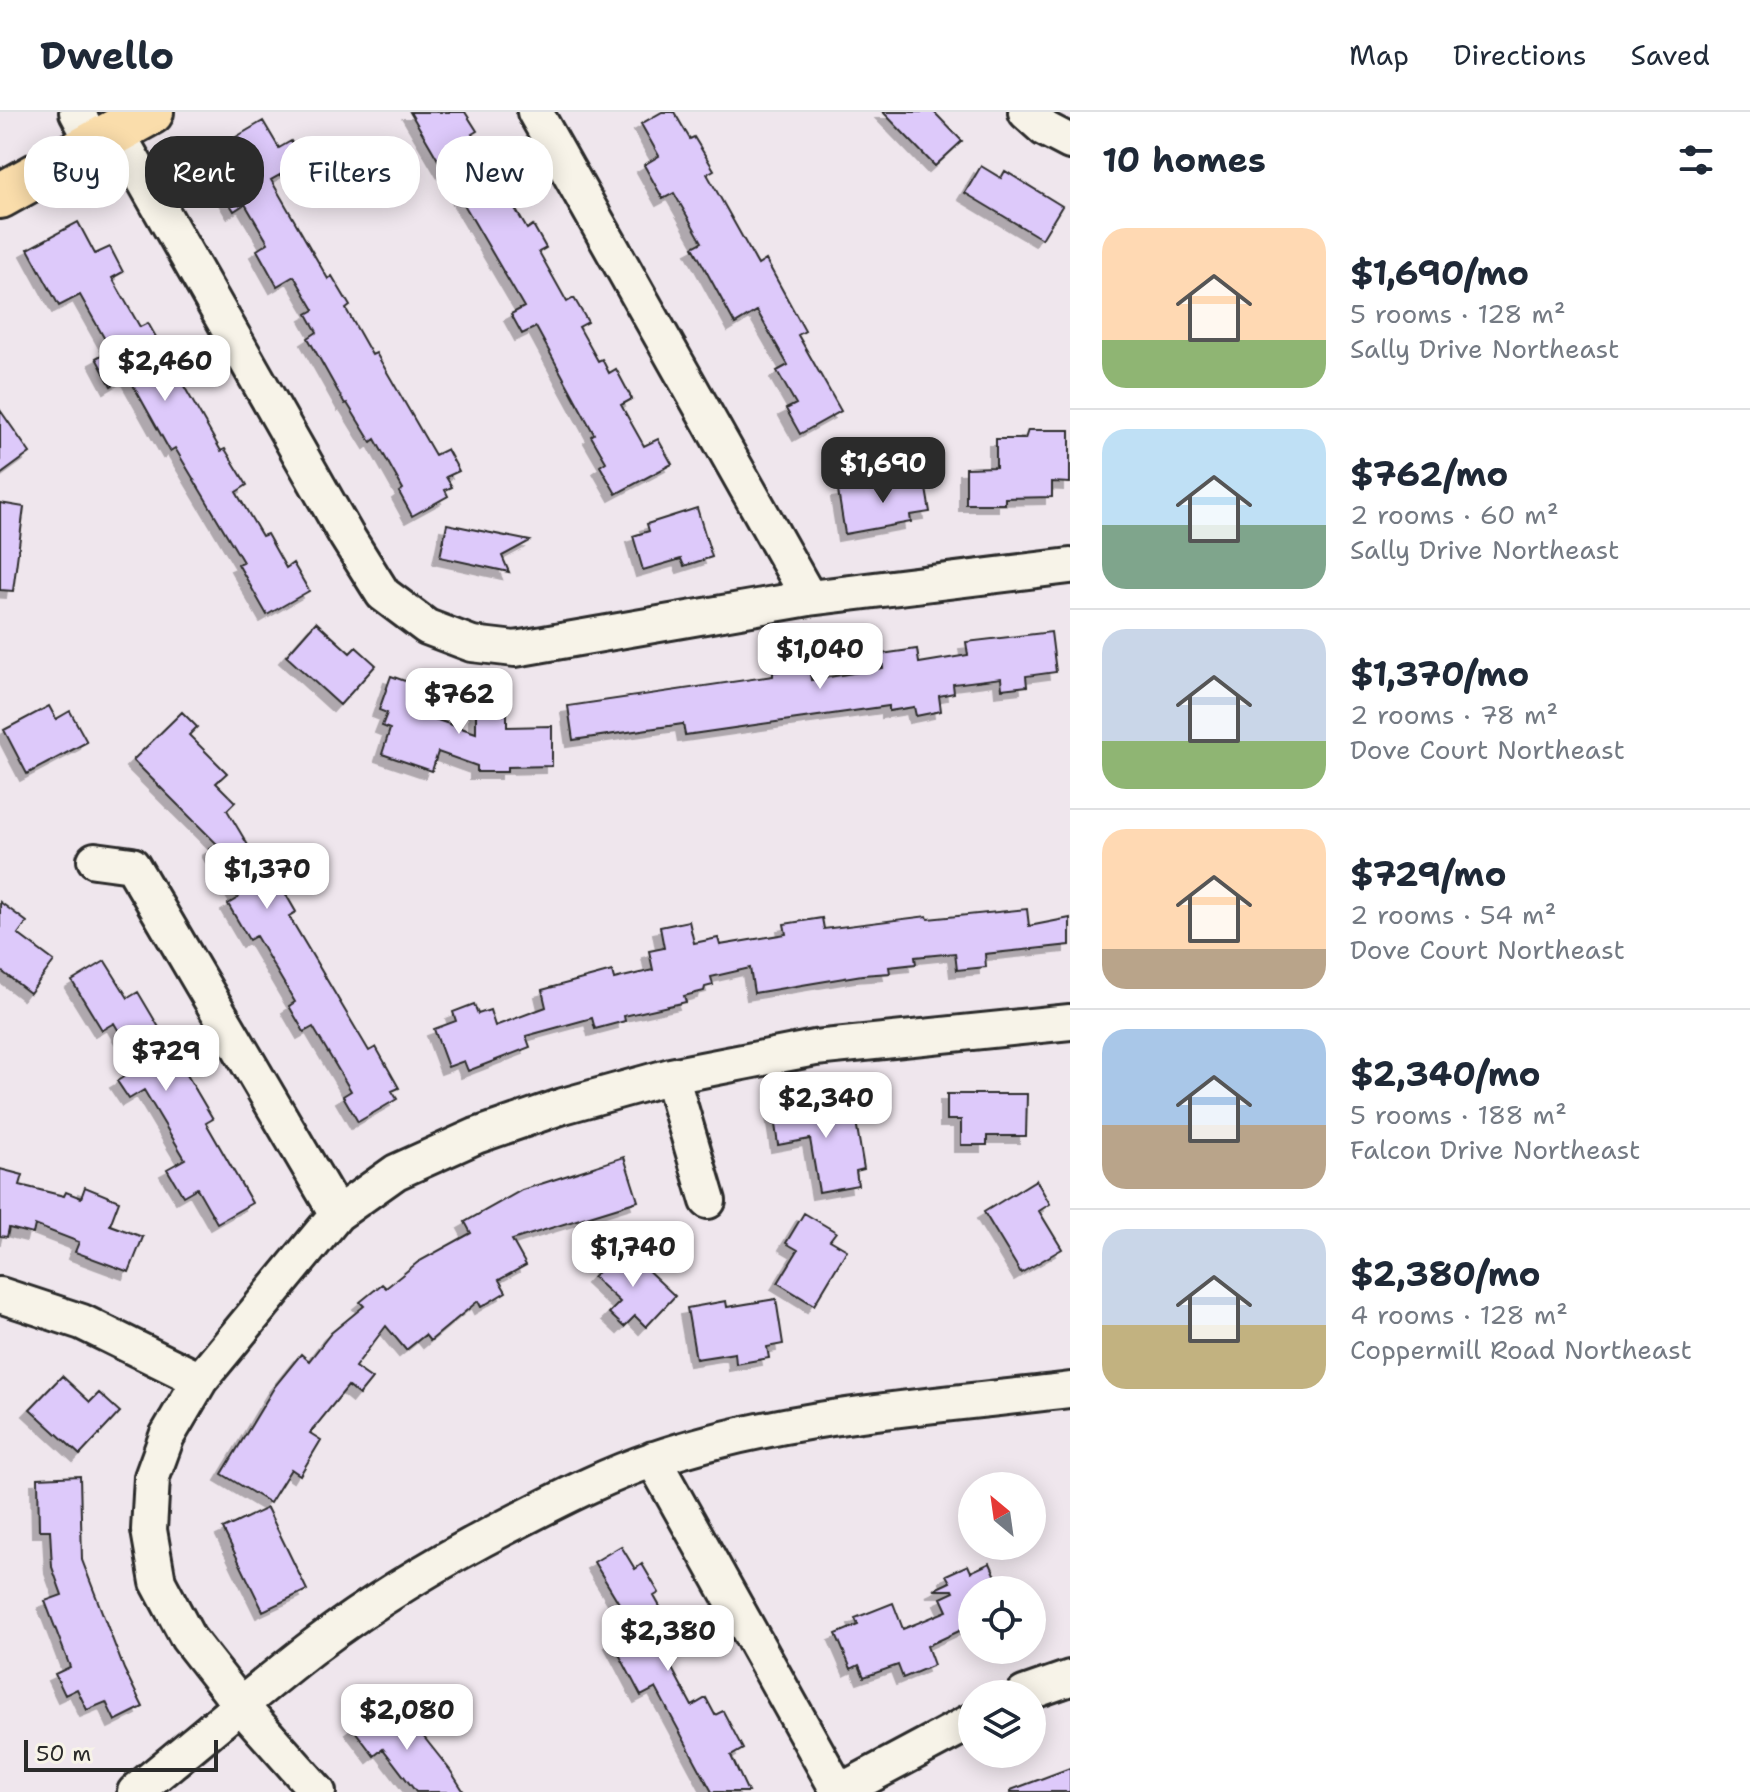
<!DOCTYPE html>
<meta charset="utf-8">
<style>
body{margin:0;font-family:"Shantell Sans",sans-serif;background:#f2f2f3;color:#1f2937;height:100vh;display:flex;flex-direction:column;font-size:30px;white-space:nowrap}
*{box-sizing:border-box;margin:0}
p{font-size:26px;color:#747a83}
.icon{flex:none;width:44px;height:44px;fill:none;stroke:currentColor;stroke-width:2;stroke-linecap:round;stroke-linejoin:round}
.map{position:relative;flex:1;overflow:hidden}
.panel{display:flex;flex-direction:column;background:#fff;width:680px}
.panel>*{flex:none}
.hud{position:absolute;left:24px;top:24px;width:760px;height:72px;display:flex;gap:16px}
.needle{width:52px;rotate:331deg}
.tools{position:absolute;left:958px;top:1360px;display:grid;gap:16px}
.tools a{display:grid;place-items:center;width:88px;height:88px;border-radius:50%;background:#fff;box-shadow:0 4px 20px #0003;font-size:40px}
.scale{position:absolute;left:24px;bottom:20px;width:194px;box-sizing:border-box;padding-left:8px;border:4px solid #2b2b2b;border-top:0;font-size:22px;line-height:28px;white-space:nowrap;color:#2b2b2b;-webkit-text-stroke:6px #f7f3e8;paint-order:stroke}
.price{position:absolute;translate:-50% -68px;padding:0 18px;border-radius:16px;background:#fff;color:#222;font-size:26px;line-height:52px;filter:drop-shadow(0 2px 4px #0008)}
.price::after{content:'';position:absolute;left:50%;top:48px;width:24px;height:18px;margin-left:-12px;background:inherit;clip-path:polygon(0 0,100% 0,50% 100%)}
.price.active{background:#2b2b2b;color:#fff}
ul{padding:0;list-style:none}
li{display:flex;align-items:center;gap:24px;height:200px;padding:0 32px}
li+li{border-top:2px solid #e0e1e3}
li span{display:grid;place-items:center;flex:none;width:224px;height:160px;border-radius:24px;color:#555}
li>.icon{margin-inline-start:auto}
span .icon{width:96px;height:96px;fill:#fffc;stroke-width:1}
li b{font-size:34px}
h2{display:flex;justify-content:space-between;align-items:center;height:96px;padding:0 32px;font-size:34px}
.tag{padding:0 28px;border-radius:32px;background:#fff;box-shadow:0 4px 20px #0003;font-size:28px;line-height:72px}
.tag.active{background:#2b2b2b;color:#fff}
header{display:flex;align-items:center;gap:48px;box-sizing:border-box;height:112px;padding:0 40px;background:#fff;border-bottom:2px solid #e0e1e3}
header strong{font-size:38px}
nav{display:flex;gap:44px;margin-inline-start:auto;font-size:28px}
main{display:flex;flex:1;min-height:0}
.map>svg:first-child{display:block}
</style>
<header>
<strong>Dwello</strong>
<nav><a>Map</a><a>Directions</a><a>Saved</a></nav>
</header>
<main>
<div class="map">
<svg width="1070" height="1680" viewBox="0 0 1070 1680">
<defs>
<filter id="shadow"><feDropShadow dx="-7" dy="7" stdDeviation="0" flood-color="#0004"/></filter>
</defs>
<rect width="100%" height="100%" fill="#efe6ed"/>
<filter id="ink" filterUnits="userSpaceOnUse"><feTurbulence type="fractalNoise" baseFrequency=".0125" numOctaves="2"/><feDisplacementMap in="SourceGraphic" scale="16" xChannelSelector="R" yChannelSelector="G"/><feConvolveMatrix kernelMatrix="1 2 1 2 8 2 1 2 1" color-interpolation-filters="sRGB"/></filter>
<g filter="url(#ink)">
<path fill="#ddc9fa" stroke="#2b2b2b" stroke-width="2" filter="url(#shadow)" d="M 410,0 L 465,0 L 477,19 L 472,22 L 527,117 L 533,113 L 546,136 L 539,140 L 567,190 L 574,186 L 588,210 L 579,215 L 598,249 L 602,247 L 609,261 L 616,257 L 632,287 L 621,293 L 644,334 L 658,327 L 672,352 L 616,382 L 600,354 L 606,350 L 591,324 L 594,322 L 536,215 L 522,222 L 511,202 L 524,195 Z
M 662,0 L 674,0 L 690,27 L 694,25 L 714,58 L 707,62 L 758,153 L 766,148 L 805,219 L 798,223 L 841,299 L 800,322 L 786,297 L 796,292 L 777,259 L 788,253 L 757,199 L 735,212 L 693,135 L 702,130 L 674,81 L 663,87 L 644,53 L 659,44 L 641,12 Z
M 883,0 L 934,0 L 962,29 L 935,54 Z
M 263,9 L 279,36 L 291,29 L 303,50 L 271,68 L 328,167 L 332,164 L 350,194 L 346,197 L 372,243 L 376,241 L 435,343 L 447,337 L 459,359 L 446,365 L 452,375 L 445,378 L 448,384 L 412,404 L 399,380 L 403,377 L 375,327 L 371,330 L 347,291 L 345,292 L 308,226 L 317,220 L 307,202 L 314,198 L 294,164 L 277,174 L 257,138 L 268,131 L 245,92 L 234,99 L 219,74 L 236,64 L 219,35 Z
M 981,54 L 1001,66 L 1005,59 L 1062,94 L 1042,127 L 965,81 Z
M 78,110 L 95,142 L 110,135 L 123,160 L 112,166 L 140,215 L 148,211 L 221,339 L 225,337 L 247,373 L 236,380 L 262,424 L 267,422 L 286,456 L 293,451 L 309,479 L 267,503 L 238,452 L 243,450 L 175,336 L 170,339 L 128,264 L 111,274 L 96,246 L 111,238 L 80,183 L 59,194 L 28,137 Z
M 0,298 L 30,341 L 0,363 Z
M 1028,318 L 1070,318 L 1070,371 L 1052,370 L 1052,385 L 1005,386 L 1005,392 L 966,392 L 966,356 L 996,355 L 996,327 L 1025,327 Z
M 924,365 L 930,400 L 910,403 L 911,410 L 845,422 L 838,379 Z
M 0,391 L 24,395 L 13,479 L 0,478 Z
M 697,396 L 712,445 L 684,454 L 681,447 L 643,458 L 633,424 L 649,419 L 647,412 Z
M 447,412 L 530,429 L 502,444 L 509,460 L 440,445 Z
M 316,510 L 350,541 L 356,535 L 376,553 L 340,593 L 286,544 Z
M 1051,520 L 1056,560 L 1026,564 L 1027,574 L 1002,577 L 1001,566 L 953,572 L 954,581 L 939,584 L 941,599 L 916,604 L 914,595 L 889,599 L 889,594 L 685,623 L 683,612 L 573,628 L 568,594 L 773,564 L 773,560 L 809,555 L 811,568 L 883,556 L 881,542 L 917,537 L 919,551 L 968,543 L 966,530 Z
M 391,564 L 422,575 L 414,600 L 476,621 L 476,598 L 507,598 L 507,615 L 552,614 L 552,654 L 507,655 L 507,660 L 477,660 L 477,654 L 438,640 L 432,659 L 382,642 L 390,617 L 382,614 L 387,601 L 379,598 Z
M 49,594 L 56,607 L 70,599 L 87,630 L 27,662 L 4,618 Z
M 182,600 L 197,615 L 189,623 L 227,661 L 216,671 L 235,690 L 227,698 L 255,745 L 260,742 L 263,746 L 275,739 L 288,761 L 277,767 L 296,800 L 289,804 L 369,939 L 376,935 L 399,976 L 392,979 L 397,987 L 358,1010 L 343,984 L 351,979 L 313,915 L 304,920 L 289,894 L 295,890 L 256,824 L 249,828 L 228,792 L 238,786 L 209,737 L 217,732 L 133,648 Z
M 0,790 L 27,810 L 18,822 L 54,849 L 30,881 L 0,858 Z
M 1027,797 L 1029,814 L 1070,806 L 1070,833 L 985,842 L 986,855 L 957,858 L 955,841 L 915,845 L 916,852 L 889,855 L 890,861 L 862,863 L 754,881 L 750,856 L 711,865 L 713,873 L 705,875 L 704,879 L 684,884 L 686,890 L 624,904 L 625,909 L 595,917 L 592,906 L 526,924 L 530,935 L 468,959 L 464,949 L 448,955 L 434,917 L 456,909 L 453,900 L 474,892 L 478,902 L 490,898 L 495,914 L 546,895 L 542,878 L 612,859 L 614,867 L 653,858 L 649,839 L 664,836 L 660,815 L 689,809 L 694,831 L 718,826 L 720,833 L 786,822 L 784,812 L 822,806 L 824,817 L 927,804 L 928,807 Z
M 105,849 L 128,886 L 138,880 L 154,907 L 213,1007 L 206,1011 L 252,1091 L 217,1111 L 197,1076 L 183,1084 L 167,1057 L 185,1047 L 144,978 L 129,987 L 117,969 L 140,955 L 114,911 L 102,918 L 72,869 Z
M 947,982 L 1027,982 L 1026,1024 L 987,1024 L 987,1033 L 961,1033 L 961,1008 L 947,1008 Z
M 852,985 L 864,1057 L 856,1059 L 858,1073 L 819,1080 L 810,1027 L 778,1033 L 773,999 Z
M 624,1045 L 638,1089 L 512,1128 L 526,1153 L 499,1168 L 506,1180 L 481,1195 L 478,1189 L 430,1229 L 425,1223 L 406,1238 L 386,1214 L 355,1255 L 372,1267 L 359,1283 L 348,1274 L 310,1321 L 321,1328 L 300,1363 L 291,1357 L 270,1391 L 222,1362 L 275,1274 L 301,1242 L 309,1249 L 331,1221 L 364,1194 L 360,1190 L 382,1172 L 386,1176 L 418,1150 L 471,1121 L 465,1110 L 522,1078 Z
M 0,1057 L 23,1063 L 20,1073 L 64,1084 L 66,1080 L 81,1086 L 85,1075 L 119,1089 L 110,1113 L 143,1125 L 129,1160 L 75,1140 L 79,1130 L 35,1113 L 33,1122 L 9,1116 L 7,1125 L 0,1124 Z
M 1036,1068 L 1050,1092 L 1039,1099 L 1062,1137 L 1021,1161 L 984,1100 Z
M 804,1101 L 836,1120 L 830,1128 L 847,1138 L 814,1193 L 778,1171 L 798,1138 L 786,1131 Z
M 622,1134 L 675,1184 L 646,1215 L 635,1204 L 624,1215 L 609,1201 L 620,1190 L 593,1165 Z
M 776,1187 L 783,1232 L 767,1235 L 769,1246 L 736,1252 L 735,1241 L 696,1247 L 687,1196 L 726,1189 L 727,1195 Z
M 62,1264 L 90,1290 L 99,1281 L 120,1300 L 80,1343 L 30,1297 Z
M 80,1364 L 82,1448 L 124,1557 L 143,1595 L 115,1609 L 106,1590 L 87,1598 L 77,1577 L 65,1583 L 55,1562 L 70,1555 L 45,1489 L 62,1483 L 52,1455 L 50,1418 L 39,1418 L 38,1366 Z
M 267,1396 L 307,1478 L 263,1499 L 223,1417 Z
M 621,1434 L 635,1457 L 642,1452 L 659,1481 L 654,1484 L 677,1525 L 660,1534 L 692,1594 L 706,1586 L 715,1603 L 723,1599 L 743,1637 L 731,1644 L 748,1680 L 712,1680 L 656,1576 L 641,1584 L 612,1529 L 634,1516 L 594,1450 Z
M 990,1451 L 1002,1478 L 972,1478 L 972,1520 L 970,1514 L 927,1534 L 934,1553 L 903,1566 L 898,1553 L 864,1565 L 859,1553 L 851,1557 L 836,1522 L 858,1513 L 855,1506 L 893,1491 L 903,1517 L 947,1499 L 941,1486 L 954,1480 L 953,1478 L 933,1478 L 950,1470 L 946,1463 L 968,1453 L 971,1460 Z
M 400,1595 L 450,1658 L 464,1680 L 416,1680 L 383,1637 L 374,1644 L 352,1615 L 375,1598 L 383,1608 Z
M 1070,1656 L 1070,1680 L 1011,1680 L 1011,1678 Z"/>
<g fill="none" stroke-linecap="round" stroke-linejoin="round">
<g stroke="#2b2b2b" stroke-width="40">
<path id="minor" d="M 77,0 L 94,32
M 535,0 L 809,486
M 1026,0 L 1045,17 L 1070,30
M 116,19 L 346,423 L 383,482 L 427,515 L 472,532 L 515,537 L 809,486 L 1070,454
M 95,748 L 132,753 L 337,1102
M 671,964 L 708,1089
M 0,1183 L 82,1210 L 200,1268
M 653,1347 L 839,1680
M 1024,1582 L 1070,1566
M 135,1680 C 195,1632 253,1581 314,1534 C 381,1483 455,1440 531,1402 C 570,1382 610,1362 652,1348 C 785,1302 931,1295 1070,1278
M 318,1680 L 242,1595 L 188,1526 L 158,1470 L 149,1418 L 152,1365 L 167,1324 L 200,1268 L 337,1102 L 396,1060 L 476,1024 L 563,994 L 671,964 L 815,936 L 1070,910
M 839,1680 L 972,1609"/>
</g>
<g stroke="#2b2b2b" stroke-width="50">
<path id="major" d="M 0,84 L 151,0"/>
</g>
<use href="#minor" stroke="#f7f3e8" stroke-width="34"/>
<use href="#major" stroke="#faddab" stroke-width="44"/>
</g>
</g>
</svg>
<div class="tools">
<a><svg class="needle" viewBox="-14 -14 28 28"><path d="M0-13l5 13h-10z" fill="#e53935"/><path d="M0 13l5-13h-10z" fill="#747a83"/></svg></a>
<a><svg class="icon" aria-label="locate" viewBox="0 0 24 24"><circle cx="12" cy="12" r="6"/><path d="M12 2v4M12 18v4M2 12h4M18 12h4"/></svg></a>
<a><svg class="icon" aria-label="layers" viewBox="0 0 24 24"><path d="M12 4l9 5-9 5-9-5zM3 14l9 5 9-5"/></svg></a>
</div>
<div class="scale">50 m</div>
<b class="price" style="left:165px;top:291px">$2,460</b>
<b class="price active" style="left:883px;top:393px">$1,690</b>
<b class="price" style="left:820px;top:579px">$1,040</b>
<b class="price" style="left:459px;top:624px">$762</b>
<b class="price" style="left:267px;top:799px">$1,370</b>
<b class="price" style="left:166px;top:981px">$729</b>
<b class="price" style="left:826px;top:1028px">$2,340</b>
<b class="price" style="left:633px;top:1177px">$1,740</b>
<b class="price" style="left:668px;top:1561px">$2,380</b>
<b class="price" style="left:407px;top:1640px">$2,080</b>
<div class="hud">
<a class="tag">Buy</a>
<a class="tag active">Rent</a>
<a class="tag">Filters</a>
<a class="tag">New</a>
</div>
</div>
<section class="panel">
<h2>10 homes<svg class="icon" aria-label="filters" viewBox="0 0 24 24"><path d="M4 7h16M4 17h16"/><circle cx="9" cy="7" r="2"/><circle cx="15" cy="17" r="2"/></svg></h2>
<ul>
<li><span style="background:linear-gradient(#ffd9b3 70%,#8fb573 0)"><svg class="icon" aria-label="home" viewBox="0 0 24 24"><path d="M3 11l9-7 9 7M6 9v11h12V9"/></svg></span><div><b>$1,690/mo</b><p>5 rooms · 128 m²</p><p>Sally Drive Northeast</p></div></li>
<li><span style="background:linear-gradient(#bfe0f5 60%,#7fa58c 0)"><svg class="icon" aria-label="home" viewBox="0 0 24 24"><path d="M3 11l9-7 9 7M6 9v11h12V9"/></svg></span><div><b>$762/mo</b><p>2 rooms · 60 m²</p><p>Sally Drive Northeast</p></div></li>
<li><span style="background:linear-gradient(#c9d6e8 70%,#8fb573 0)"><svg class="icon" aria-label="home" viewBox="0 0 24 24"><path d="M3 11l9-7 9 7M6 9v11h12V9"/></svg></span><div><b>$1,370/mo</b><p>2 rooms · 78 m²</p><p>Dove Court Northeast</p></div></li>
<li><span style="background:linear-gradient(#ffd9b3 75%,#b9a48a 0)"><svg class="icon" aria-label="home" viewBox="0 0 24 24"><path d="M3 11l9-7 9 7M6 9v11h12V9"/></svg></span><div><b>$729/mo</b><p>2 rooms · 54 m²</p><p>Dove Court Northeast</p></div></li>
<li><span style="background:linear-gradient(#a9c7e8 60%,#b9a48a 0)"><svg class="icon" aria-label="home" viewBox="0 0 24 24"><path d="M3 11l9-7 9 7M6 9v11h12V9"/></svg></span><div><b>$2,340/mo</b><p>5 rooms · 188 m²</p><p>Falcon Drive Northeast</p></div></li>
<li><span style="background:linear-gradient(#c9d6e8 60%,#c2b280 0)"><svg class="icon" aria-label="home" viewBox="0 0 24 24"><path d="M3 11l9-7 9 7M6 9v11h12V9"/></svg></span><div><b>$2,380/mo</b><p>4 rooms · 128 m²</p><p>Coppermill Road Northeast</p></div></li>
</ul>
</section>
</main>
